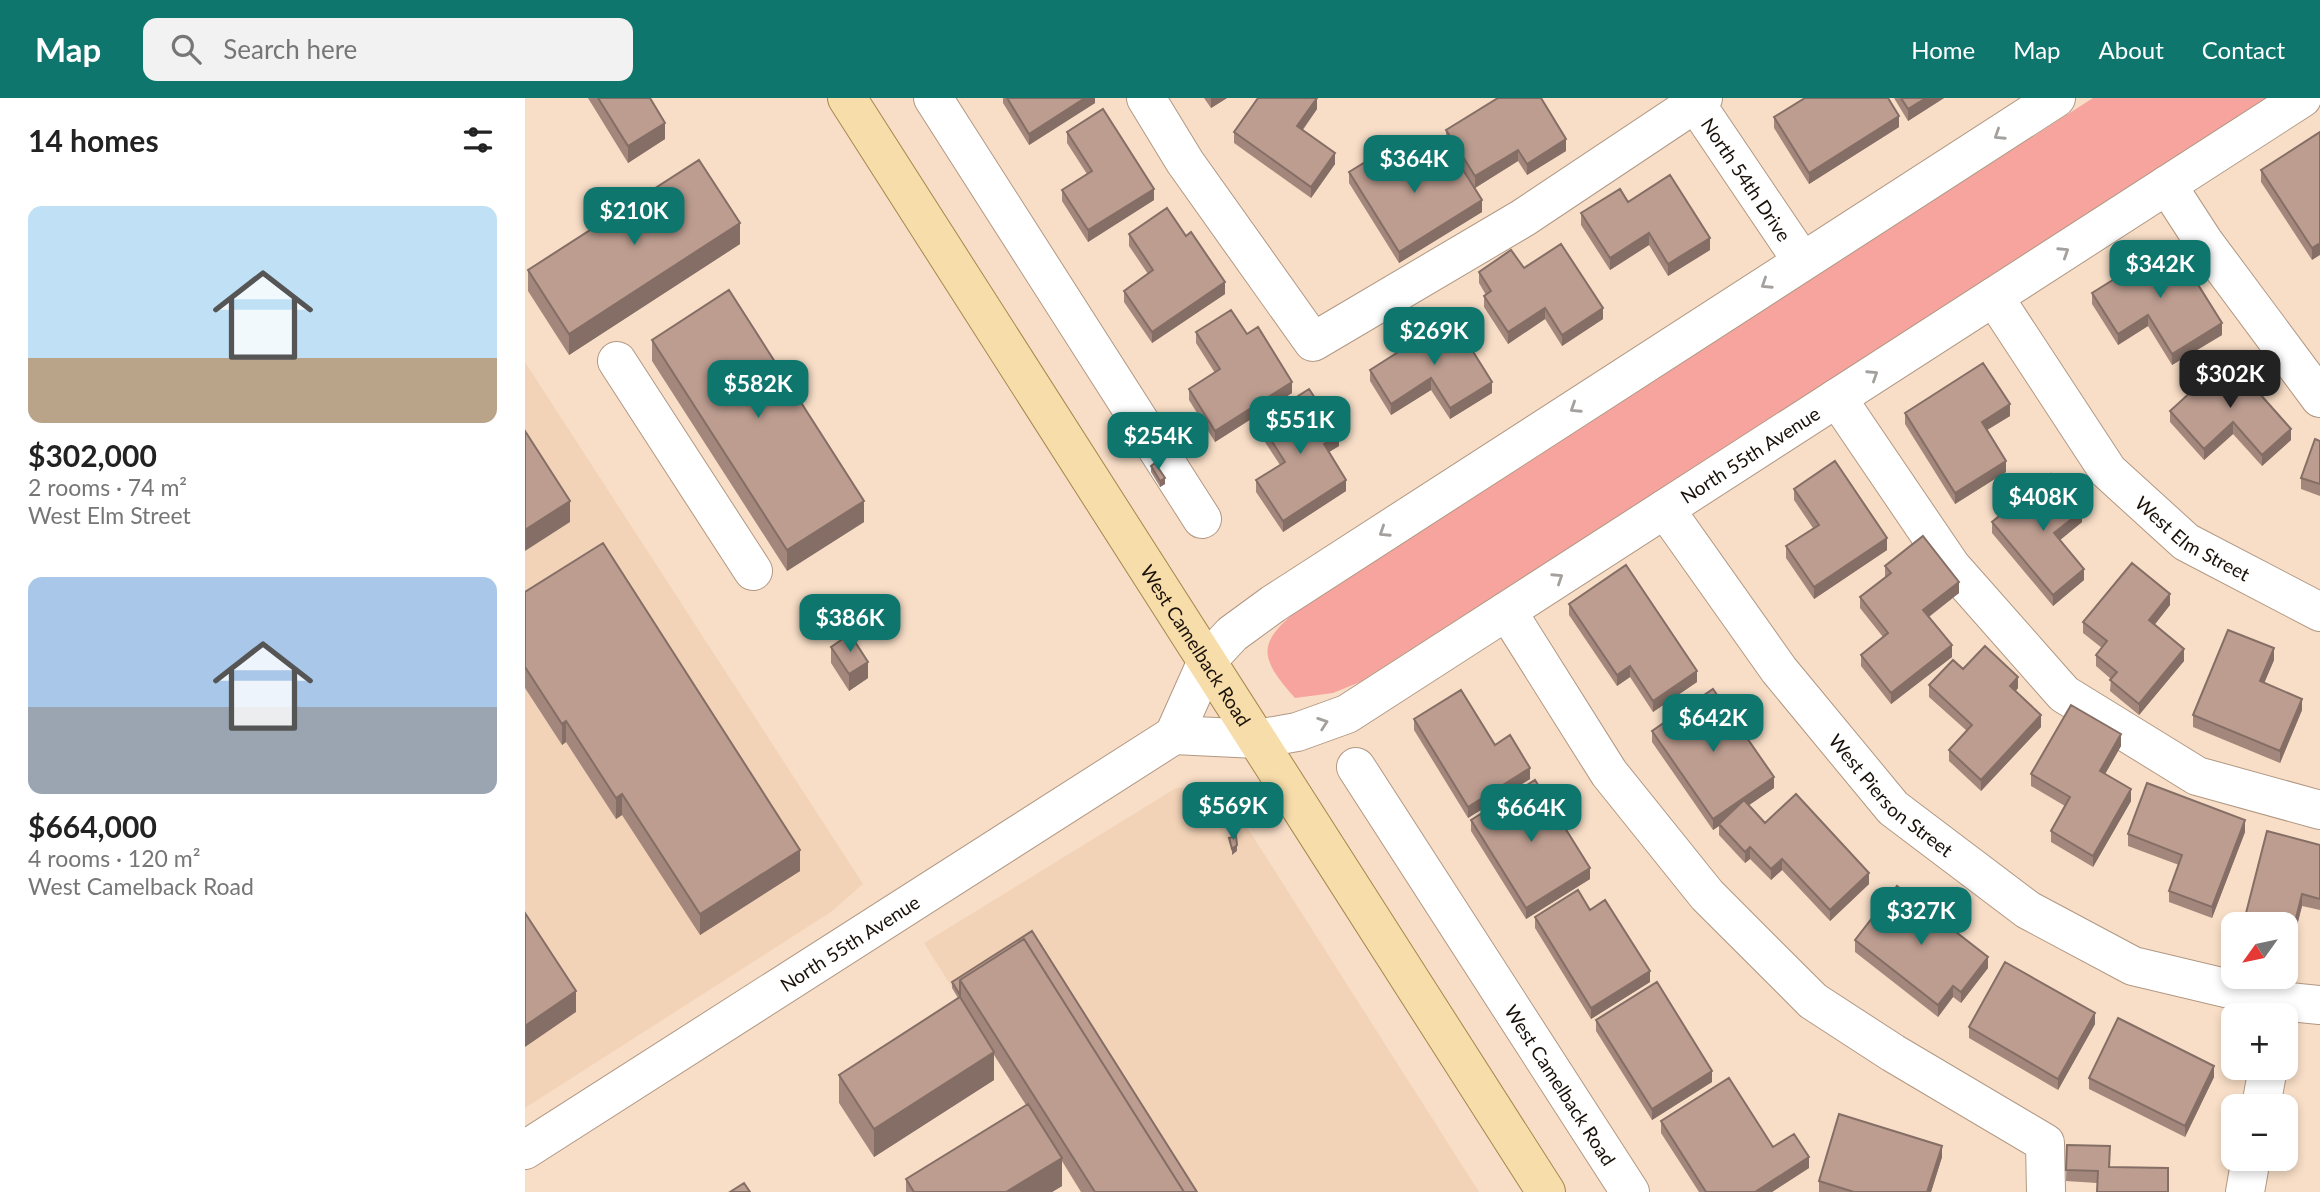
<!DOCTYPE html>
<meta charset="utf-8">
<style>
body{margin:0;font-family:Lato,sans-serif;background:#f2f2f2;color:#222;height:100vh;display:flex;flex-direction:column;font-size:26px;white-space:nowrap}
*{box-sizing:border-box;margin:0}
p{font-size:23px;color:#767676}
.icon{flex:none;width:38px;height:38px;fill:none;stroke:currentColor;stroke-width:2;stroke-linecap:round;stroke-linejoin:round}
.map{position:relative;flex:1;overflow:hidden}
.sheet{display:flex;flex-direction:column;background:#fff;width:525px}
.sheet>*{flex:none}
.needle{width:46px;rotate:237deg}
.controls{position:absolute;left:1696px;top:814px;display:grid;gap:14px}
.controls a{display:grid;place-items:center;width:77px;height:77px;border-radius:14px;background:#fff;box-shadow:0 4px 10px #0003;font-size:35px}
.price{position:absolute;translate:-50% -60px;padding:0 16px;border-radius:14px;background:#0f766e;color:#fff;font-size:23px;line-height:46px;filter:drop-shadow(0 2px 4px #0008)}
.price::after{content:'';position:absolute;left:50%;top:42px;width:21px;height:16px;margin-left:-10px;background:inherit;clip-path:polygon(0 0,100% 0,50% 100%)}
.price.on{background:#222;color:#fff}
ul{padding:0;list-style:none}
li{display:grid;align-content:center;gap:14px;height:371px;padding:0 28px}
li span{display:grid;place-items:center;height:217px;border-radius:14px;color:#555}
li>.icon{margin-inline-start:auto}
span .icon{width:126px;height:126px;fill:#fffc;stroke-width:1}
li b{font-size:30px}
h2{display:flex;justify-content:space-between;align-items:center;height:84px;padding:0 28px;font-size:30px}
header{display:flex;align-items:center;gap:42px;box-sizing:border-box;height:98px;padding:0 35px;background:#0f766e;color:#fff}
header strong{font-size:33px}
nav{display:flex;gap:38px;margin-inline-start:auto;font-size:24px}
.search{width:490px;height:63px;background:#f2f2f2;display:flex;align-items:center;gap:18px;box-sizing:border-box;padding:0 24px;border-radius:14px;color:#767676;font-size:26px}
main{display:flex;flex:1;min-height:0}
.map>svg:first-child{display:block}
</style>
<header>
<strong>Map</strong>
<div class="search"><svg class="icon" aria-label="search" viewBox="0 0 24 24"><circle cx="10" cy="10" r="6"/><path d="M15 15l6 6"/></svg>Search here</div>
<nav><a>Home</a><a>Map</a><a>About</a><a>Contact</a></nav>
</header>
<main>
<section class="sheet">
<h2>14 homes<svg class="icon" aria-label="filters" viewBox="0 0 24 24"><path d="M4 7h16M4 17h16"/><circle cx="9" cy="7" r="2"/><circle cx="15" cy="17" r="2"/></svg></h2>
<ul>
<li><span style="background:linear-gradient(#bfe0f5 70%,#b9a48a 0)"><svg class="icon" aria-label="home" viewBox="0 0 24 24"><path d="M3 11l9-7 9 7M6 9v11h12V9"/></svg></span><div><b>$302,000</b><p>2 rooms · 74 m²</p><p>West Elm Street</p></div></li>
<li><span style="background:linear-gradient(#a9c7e8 60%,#9aa5b1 0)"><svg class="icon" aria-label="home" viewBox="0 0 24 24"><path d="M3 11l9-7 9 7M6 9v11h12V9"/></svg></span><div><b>$664,000</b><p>4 rooms · 120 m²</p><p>West Camelback Road</p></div></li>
</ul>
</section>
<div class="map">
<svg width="1795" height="1094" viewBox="0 0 1795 1094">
<rect width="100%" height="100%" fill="#f8dec7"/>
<path fill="#f3d3b7" d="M 0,264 L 338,786 L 306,814 L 0,1010 Z
M 690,688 L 706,704 L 954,1094 L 556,1094 L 399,845 L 651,690 Z"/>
<path fill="#f6a49d" d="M 1568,0 L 1744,0 L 835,584 L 808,595 L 770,600 C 728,554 736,542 781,505 Z"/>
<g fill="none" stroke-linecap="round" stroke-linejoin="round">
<g stroke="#b19883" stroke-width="40">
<g id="minor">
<path d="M 408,0 L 677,421"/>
<path d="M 621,0 L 660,64 L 788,244 L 998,120 L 1178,0"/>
<path id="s1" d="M 1167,0 L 1277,163"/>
<path d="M 1642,87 L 1679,144 L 1795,300"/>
<path id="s2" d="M 1469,199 L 1583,373 L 1661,444 L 1795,514"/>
<path d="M 92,263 L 228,473"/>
<path d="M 1312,300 L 1426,468 L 1539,596 L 1672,678 L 1795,712"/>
<path id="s3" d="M 1140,411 L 1254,572 L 1368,710 L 1503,812 L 1608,868 L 1755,903 L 1795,907"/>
<path d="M 982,513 L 1084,675 L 1182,797 L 1288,903 L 1368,955 L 1520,1045 L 1521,1094"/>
<path id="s4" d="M 649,637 L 732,641 L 772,634 L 822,616 L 1777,0"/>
<path id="s5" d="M 831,669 L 1105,1094"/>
<path d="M 1736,1008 L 1743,970"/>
<path id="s6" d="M 0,1052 L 649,637 L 682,563 L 707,536 L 748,506 L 1531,0"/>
<path d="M 1720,1094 L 1726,1060"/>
</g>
</g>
<g stroke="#a6874d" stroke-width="40">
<g id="major">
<path id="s7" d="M 322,0 L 1021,1094"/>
</g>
</g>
<use href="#minor" stroke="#fff" stroke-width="38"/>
<use href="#major" stroke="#f7ddaa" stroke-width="38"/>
</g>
<path fill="#a3877c" d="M 63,0 L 125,0 L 140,41 L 103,65 Z
M 478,0 L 570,0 L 570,5 L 504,47 L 478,5 Z
M 679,0 L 702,0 L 686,10 Z
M 1369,0 L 1419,0 L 1383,23 Z
M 792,11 L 778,32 L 810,66 L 786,100 L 709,45 L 709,34 Z
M 1249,19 L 1374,29 L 1284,86 L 1249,30 Z
M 921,32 L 1041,53 L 1002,77 L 993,63 L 950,90 L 921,43 Z
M 542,34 L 629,102 L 563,144 L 537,103 L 537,92 L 562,76 L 542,45 Z
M 1795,34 L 1787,162 L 1736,84 L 1736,72 Z
M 824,74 L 888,81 L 957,114 L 874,165 L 824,85 Z
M 1103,104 L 1185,152 L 1143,178 L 1124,147 L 1085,172 L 1056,127 L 1056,115 Z
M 604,136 L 700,196 L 627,245 L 599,204 L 599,193 L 623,176 L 604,148 Z
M 215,146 L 44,257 L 3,193 L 3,172 Z
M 999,170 L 1078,221 L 1037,248 L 1020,221 L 983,246 L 959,209 L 959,198 L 961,197 L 954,185 L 954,174 Z
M 1567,195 L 1697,237 L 1647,267 L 1623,228 L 1593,247 L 1567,206 Z
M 927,220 L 967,295 L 925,321 L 906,292 L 866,317 L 845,283 L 845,272 Z
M 671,234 L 722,236 L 767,295 L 690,344 L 664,302 L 664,291 L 690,275 L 671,245 Z
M 127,242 L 339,424 L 262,473 L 127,263 Z
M 1703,260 L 1766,342 L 1737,368 L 1708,336 L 1679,362 L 1645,324 L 1645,313 Z
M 1380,315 L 1485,318 L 1462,332 L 1481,374 L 1430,406 L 1380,326 Z
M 734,323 L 814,348 L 804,354 L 821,393 L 758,434 L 731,394 L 731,382 L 755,367 L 734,335 Z
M 1795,343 L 1795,398 L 1776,391 L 1776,380 Z
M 626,368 L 640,386 L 635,389 L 626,374 Z
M 1269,391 L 1362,452 L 1289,501 L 1261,460 L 1261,448 L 1288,430 L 1269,402 Z
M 1467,424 L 1557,424 L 1535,442 L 1559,482 L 1528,508 L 1467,435 Z
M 1360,468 L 1434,495 L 1404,519 L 1427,559 L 1366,606 L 1336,568 L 1336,557 L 1358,539 L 1335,510 L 1335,499 L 1360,479 Z
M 0,494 L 275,773 L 175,837 L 97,717 L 91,721 L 41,644 L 37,647 L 0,590 Z
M 1044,506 L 1172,584 L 1128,614 L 1105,579 L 1092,588 L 1044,517 Z
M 1645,507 L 1629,527 L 1659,563 L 1614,617 L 1585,593 L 1586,581 L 1571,568 L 1571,557 L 1577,550 L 1558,535 L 1558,524 Z
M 306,549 L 343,580 L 324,593 L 306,565 Z
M 1749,562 L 1739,585 L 1777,612 L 1755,665 L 1668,629 L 1668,617 Z
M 1438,571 L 1493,590 L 1490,594 L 1516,629 L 1456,693 L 1424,663 L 1424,652 L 1442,633 L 1404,599 L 1404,587 Z
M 889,621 L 970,647 L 1005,681 L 943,720 L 889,632 Z
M 1127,633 L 1249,690 L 1224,707 L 1240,725 L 1344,786 L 1305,823 L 1257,772 L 1246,782 L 1225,761 L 1220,765 L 1194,737 L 1194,728 L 1188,732 L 1127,644 Z
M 1596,648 L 1580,676 L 1606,703 L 1568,769 L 1526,744 L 1526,733 L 1540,708 L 1506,688 L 1506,676 Z
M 946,722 L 1065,781 L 1001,821 L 946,733 Z
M 1720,734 L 1687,820 L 1644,804 L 1644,793 L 1654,767 L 1603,748 L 1603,736 Z
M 1795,747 L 1795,812 L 1777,808 L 1768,843 L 1760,841 L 1760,826 L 1720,826 L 1720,819 Z
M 1010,819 L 1125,884 L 1066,921 L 1010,830 Z
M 507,833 L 672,1094 L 556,1094 L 537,1063 L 537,1088 L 527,1094 L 381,1094 L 381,1081 L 501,1007 L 469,957 L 469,982 L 349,1059 L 314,1005 L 314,977 L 433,900 L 427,890 L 427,884 Z
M 1330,842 L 1463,870 L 1436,905 L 1428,899 L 1413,919 L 1330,854 Z
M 1071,922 L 1187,984 L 1127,1022 L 1071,933 Z
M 1570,926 L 1533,992 L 1444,940 L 1444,929 Z
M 1689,979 L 1660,1039 L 1564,991 L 1564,980 Z
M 1136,1023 L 1248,1049 L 1284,1070 L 1247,1094 L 1174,1094 L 1136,1035 Z
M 1542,1047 L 1585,1048 L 1572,1085 L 1541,1083 Z
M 1417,1059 L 1406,1094 L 1294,1094 L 1294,1083 Z"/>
<path fill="#846e65" d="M 560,0 L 570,0 L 570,5 L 504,47 L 504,36 Z
M 686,0 L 702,0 L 686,10 Z
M 792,0 L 792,11 L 772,39 L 772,28 Z
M 1401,0 L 1419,0 L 1383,23 L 1383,11 Z
M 1374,18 L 1374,29 L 1284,86 L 1284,75 Z
M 140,25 L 140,41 L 103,65 L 103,48 Z
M 1041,41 L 1041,53 L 1002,77 L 1002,66 Z
M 993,52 L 993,63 L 950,90 L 950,78 Z
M 810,55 L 810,66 L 786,100 L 786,89 Z
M 629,91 L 629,102 L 563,144 L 563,132 Z
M 957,102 L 957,114 L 874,165 L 874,154 Z
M 215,125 L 215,146 L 44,257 L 44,236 Z
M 1124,135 L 1124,147 L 1085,172 L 1085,160 Z
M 1185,140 L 1185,152 L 1143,178 L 1143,166 Z
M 1795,145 L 1795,157 L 1787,162 L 1787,150 Z
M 700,184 L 700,196 L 627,245 L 627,234 Z
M 1020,210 L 1020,221 L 983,246 L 983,234 Z
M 1078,210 L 1078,221 L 1037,248 L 1037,237 Z
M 1623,217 L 1623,228 L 1593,247 L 1593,236 Z
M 1697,225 L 1697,237 L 1647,267 L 1647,256 Z
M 906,280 L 906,292 L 866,317 L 866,306 Z
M 767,284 L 767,295 L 690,344 L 690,333 Z
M 967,284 L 967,295 L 925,321 L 925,310 Z
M 1485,306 L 1485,318 L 1457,335 L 1457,324 Z
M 1708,324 L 1708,336 L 1679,362 L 1679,351 Z
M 1766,331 L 1766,342 L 1737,368 L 1737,357 Z
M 814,336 L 814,348 L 799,357 L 799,346 Z
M 1481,363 L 1481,374 L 1430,406 L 1430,395 Z
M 640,380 L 640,386 L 635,389 L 635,383 Z
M 821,382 L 821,393 L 758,434 L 758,423 Z
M 45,403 L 45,424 L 0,453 L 0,432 Z
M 339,403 L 339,424 L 262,473 L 262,452 Z
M 1557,413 L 1557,424 L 1529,447 L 1529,435 Z
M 1362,440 L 1362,452 L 1289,501 L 1289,489 Z
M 1559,471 L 1559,482 L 1528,508 L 1528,497 Z
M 1434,484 L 1434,495 L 1398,523 L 1398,512 Z
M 1645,496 L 1645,507 L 1624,534 L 1624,522 Z
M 1427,547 L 1427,559 L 1366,606 L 1366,595 Z
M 1749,550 L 1749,562 L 1735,595 L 1735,583 Z
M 1659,551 L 1659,563 L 1614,617 L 1614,606 Z
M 343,564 L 343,580 L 324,593 L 324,576 Z
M 1105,568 L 1105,579 L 1092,588 L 1092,577 Z
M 1172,573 L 1172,584 L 1128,614 L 1128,603 Z
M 1493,579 L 1493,590 L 1485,600 L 1485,588 Z
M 1777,601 L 1777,612 L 1755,665 L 1755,653 Z
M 1516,617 L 1516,629 L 1456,693 L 1456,682 Z
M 41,623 L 41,644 L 37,647 L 37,626 Z
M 1596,636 L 1596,648 L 1575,685 L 1575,673 Z
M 1005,670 L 1005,681 L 943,720 L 943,709 Z
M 1249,679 L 1249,690 L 1195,727 L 1194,726 L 1194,728 L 1188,732 L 1188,721 Z
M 1606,691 L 1606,703 L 1568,769 L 1568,758 Z
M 97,696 L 97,717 L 91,721 L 91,700 Z
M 1720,722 L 1720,734 L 1687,820 L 1687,809 Z
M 712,747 L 712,753 L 707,757 L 707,751 Z
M 1225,749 L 1225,761 L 1220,765 L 1220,754 Z
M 275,752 L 275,773 L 175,837 L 175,816 Z
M 1257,761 L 1257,772 L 1246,782 L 1246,771 Z
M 1065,770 L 1065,781 L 1001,821 L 1001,810 Z
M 1344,775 L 1344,786 L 1305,823 L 1305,812 Z
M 1777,796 L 1777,808 L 1768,843 L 1768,832 Z
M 1463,859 L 1463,870 L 1436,905 L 1436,894 Z
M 1125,873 L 1125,884 L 1066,921 L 1066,910 Z
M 1428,888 L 1428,899 L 1413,919 L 1413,907 Z
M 51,893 L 51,914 L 0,949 L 0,928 Z
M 1570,915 L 1570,926 L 1533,992 L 1533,981 Z
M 469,954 L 469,982 L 349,1059 L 349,1031 Z
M 1689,968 L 1689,979 L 1660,1039 L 1660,1028 Z
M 1187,973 L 1187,984 L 1127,1022 L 1127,1011 Z
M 1417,1048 L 1417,1059 L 1406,1094 L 1402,1094 Z
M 1284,1059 L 1284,1070 L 1247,1094 L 1230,1094 Z
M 537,1060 L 537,1088 L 527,1094 L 481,1094 Z"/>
<path fill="#bd9d90" stroke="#846e65" stroke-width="2" d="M 73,0 L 125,0 L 140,25 L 103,48 Z
M 482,0 L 560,0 L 504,36 Z
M 733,0 L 792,0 L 772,28 L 810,55 L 786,89 L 709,34 Z
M 973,0 L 1016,0 L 1041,41 L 1002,66 L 993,52 L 950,78 L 921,32 Z
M 1280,0 L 1363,0 L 1374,18 L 1284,75 L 1249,19 Z
M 1376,0 L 1401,0 L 1383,11 Z
M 578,11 L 629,91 L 563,132 L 537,92 L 567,73 L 542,34 Z
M 1795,34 L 1795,145 L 1787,150 L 1736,72 Z
M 868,47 L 888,81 L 928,56 L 957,102 L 874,154 L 824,74 Z
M 174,62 L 215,125 L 44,236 L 3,172 Z
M 1145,77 L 1185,140 L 1143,166 L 1124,135 L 1085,160 L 1056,115 L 1095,91 L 1103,104 Z
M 642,110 L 661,138 L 666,134 L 700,184 L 627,234 L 599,193 L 628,172 L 604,136 Z
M 1647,145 L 1697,225 L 1647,256 L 1623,217 L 1593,236 L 1567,195 Z
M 1036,146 L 1078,210 L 1037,237 L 1020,210 L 983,234 L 959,198 L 966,193 L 954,174 L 986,152 L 999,170 Z
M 204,192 L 339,403 L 262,452 L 127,242 Z
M 706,212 L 722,236 L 733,229 L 767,284 L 690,333 L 664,291 L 695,271 L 671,234 Z
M 927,220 L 967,284 L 925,310 L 906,280 L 866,306 L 845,272 Z
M 1703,260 L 1766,331 L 1737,357 L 1708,324 L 1679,351 L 1645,313 Z
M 1458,265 L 1485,306 L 1457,324 L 1481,363 L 1430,395 L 1380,315 Z
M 784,291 L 814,336 L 799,346 L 821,382 L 758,423 L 731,382 L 760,364 L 734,323 Z
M 0,333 L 45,403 L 0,432 Z
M 1790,341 L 1795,343 L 1795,386 L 1776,380 Z
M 1310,363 L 1362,440 L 1289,489 L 1261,448 L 1294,427 L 1269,391 Z
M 630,365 L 640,380 L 635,383 L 626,368 Z
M 1526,376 L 1557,413 L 1529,435 L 1559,471 L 1528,497 L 1467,424 Z
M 1398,438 L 1434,484 L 1398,512 L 1427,547 L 1366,595 L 1336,557 L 1363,535 L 1335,499 L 1366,475 L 1360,468 Z
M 78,445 L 275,752 L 175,816 L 97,696 L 91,700 L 41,623 L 37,626 L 0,569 L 0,494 Z
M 1607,465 L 1645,496 L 1624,522 L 1659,551 L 1614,606 L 1585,582 L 1592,574 L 1571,557 L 1582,543 L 1558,524 Z
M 1101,467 L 1172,573 L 1128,603 L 1105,568 L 1092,577 L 1044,506 Z
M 1703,532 L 1749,550 L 1735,583 L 1777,601 L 1755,653 L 1668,617 Z
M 325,536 L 343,564 L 324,576 L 306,549 Z
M 1460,548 L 1493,579 L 1485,588 L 1516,617 L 1456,682 L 1424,652 L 1447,627 L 1404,587 L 1428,562 L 1438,571 Z
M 1188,591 L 1249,679 L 1188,721 L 1127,633 Z
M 936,592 L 970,647 L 985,637 L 1005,670 L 943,709 L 889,621 Z
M 1546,607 L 1596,636 L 1575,673 L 1606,691 L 1568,758 L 1526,733 L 1545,699 L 1506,676 Z
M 1010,682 L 1065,770 L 1001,810 L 946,722 Z
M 1622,685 L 1720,722 L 1687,809 L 1644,793 L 1657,757 L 1603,736 Z
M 1271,696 L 1344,775 L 1305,812 L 1257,761 L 1246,771 L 1225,749 L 1220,754 L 1194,726 L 1219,702 L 1240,725 Z
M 1742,733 L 1795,747 L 1795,801 L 1777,796 L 1768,832 L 1760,830 L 1760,826 L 1746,826 L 1720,819 Z
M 711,738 L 712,747 L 707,751 L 704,740 Z
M 1372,788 L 1463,859 L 1436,894 L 1428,888 L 1413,907 L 1330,842 Z
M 1053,792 L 1065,812 L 1080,802 L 1125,873 L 1066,910 L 1010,819 Z
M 0,815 L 51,893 L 0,928 Z
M 507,833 L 672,1094 L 659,1094 L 499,841 L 435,882 L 435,897 L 427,884 Z
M 499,841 L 659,1094 L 570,1094 L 435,882 Z
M 1480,864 L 1570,915 L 1533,981 L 1444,929 Z
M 1132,884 L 1187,973 L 1127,1011 L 1071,922 Z
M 435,899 L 469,954 L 349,1031 L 314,977 Z
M 1593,920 L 1689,968 L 1660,1028 L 1564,980 Z
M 1204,980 L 1248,1049 L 1269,1036 L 1284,1059 L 1230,1094 L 1181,1094 L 1136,1023 Z
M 503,1006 L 537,1060 L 481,1094 L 389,1094 L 381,1081 Z
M 1314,1016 L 1417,1048 L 1402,1094 L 1329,1094 L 1294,1083 Z
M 1542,1047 L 1585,1048 L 1584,1069 L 1643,1070 L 1643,1094 L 1572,1094 L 1573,1073 L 1541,1072 Z
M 219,1085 L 225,1094 L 205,1094 Z"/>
<defs><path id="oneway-chevron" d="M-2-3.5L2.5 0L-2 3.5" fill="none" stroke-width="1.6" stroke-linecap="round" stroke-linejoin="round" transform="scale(1.75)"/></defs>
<g stroke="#a3a09d">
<use href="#oneway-chevron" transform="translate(1474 37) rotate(147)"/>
<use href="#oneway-chevron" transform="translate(1539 154) rotate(-33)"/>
<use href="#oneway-chevron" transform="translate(1241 186) rotate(147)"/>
<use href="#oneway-chevron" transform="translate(1348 277) rotate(-33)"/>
<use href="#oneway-chevron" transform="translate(1050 310) rotate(147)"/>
<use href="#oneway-chevron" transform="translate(859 434) rotate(147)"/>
<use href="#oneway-chevron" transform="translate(1033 480) rotate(-33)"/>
<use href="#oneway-chevron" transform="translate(798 625) rotate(-19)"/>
</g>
<g text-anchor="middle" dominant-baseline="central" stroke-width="6" stroke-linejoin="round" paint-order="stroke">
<g font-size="19" fill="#1a1109" stroke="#f8dec7">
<text stroke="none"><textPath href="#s1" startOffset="98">North 54th Drive</textPath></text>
<text stroke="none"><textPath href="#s4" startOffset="656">North 55th Avenue</textPath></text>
<text stroke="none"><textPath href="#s2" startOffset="317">West Elm Street</textPath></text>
<text stroke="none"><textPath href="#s7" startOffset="649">West Camelback Road</textPath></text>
<text stroke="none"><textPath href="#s3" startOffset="366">West Pierson Street</textPath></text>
<text stroke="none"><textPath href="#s6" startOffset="385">North 55th Avenue</textPath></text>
<text stroke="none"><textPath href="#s5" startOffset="378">West Camelback Road</textPath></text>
</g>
</g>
</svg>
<div class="controls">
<a><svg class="needle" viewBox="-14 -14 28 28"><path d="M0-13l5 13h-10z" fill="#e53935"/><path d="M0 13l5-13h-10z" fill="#767676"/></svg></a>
<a>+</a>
<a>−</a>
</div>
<b class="price" style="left:889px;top:97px">$364K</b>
<b class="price" style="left:109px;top:149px">$210K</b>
<b class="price" style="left:1635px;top:202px">$342K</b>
<b class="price" style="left:909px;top:269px">$269K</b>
<b class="price on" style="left:1705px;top:312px">$302K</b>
<b class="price" style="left:233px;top:322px">$582K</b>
<b class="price" style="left:775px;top:358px">$551K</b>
<b class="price" style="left:633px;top:374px">$254K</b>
<b class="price" style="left:1518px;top:435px">$408K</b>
<b class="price" style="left:325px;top:556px">$386K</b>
<b class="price" style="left:1188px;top:656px">$642K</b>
<b class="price" style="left:708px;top:744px">$569K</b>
<b class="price" style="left:1006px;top:746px">$664K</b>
<b class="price" style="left:1396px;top:849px">$327K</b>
</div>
</main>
